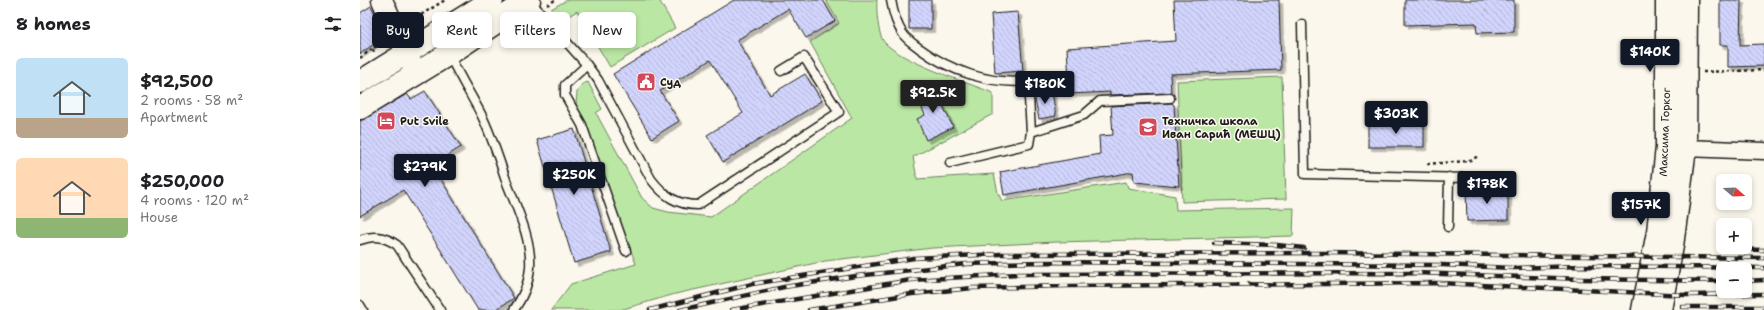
<!DOCTYPE html>
<meta charset="utf-8">
<style>
body{margin:0;font-family:"Shantell Sans",sans-serif;background:#f2f2f2;color:#202124;height:100vh;display:flex;flex-direction:column;font-size:15px;white-space:nowrap}
*{box-sizing:border-box;margin:0}
p{font-size:13px;color:#757577}
.icon{flex:none;width:22px;height:22px;fill:none;stroke:currentColor;stroke-width:2;stroke-linecap:round;stroke-linejoin:round}
.map{position:relative;flex:1;overflow:hidden}
.side{display:flex;flex-direction:column;background:#fff;width:360px}
.side>*{flex:none}
.top-card{position:absolute;left:12px;top:12px;width:380px;height:36px;display:flex;gap:8px}
.needle{width:26px;rotate:109deg}
.controls{position:absolute;left:1356px;top:174px;display:grid;gap:8px}
.controls a{display:grid;place-items:center;width:36px;height:36px;border-radius:6px;background:#fff;box-shadow:0 2px 6px #0003;font-size:20px}
.price{position:absolute;translate:-50% -34px;padding:0 9px;border-radius:4px;background:#111827;color:#fff;font-size:13px;line-height:26px;filter:drop-shadow(0 1px 2px #0008)}
.price::after{content:'';position:absolute;left:50%;top:24px;width:12px;height:9px;margin-left:-6px;background:inherit;clip-path:polygon(0 0,100% 0,50% 100%)}
.price.active{background:#222;color:#fff}
ul{padding:0;list-style:none}
li{display:flex;align-items:center;gap:12px;height:100px;padding:0 16px}
li span{display:grid;place-items:center;flex:none;width:112px;height:80px;border-radius:6px;color:#555}
li>.icon{margin-inline-start:auto}
span .icon{width:48px;height:48px;fill:#fffc;stroke-width:1}
li b{font-size:17px}
h2{display:flex;justify-content:space-between;align-items:center;height:48px;padding:0 16px;font-size:17px}
.chip{padding:0 14px;border-radius:6px;background:#fff;box-shadow:0 2px 6px #0003;font-size:14px;line-height:36px}
.chip.active{background:#111827;color:#fff}
main{display:flex;flex:1;min-height:0}
.map>svg:first-child{display:block}
</style>
<main>
<section class="side">
<h2>8 homes<svg class="icon" aria-label="filters" viewBox="0 0 24 24"><path d="M4 7h16M4 17h16"/><circle cx="9" cy="7" r="2"/><circle cx="15" cy="17" r="2"/></svg></h2>
<ul>
<li><span style="background:linear-gradient(#bfe0f5 75%,#b9a48a 0)"><svg class="icon" aria-label="home" viewBox="0 0 24 24"><path d="M3 11l9-7 9 7M6 9v11h12V9"/></svg></span><div><b>$92,500</b><p>2 rooms · 58 m²</p><p>Apartment</p></div></li>
<li><span style="background:linear-gradient(#ffd9b3 75%,#8fb573 0)"><svg class="icon" aria-label="home" viewBox="0 0 24 24"><path d="M3 11l9-7 9 7M6 9v11h12V9"/></svg></span><div><b>$250,000</b><p>4 rooms · 120 m²</p><p>House</p></div></li>
</ul>
</section>
<div class="map">
<svg width="1404" height="310" viewBox="0 0 1404 310">
<defs>
<pattern id="building-back-hatch" width="6" height="6" patternUnits="userSpaceOnUse"><rect width="6" height="6" fill="#d1d4fc"/><path d="M-1 5l2 2M0 0l6 6M5-1l2 2" fill="none" stroke="#b3b5d7"/></pattern>
<filter id="shadow"><feDropShadow dx="3.5" dy="3.5" stdDeviation="0" flood-color="#0004"/></filter>
</defs>
<rect width="100%" height="100%" fill="#fbf7ec"/>
<filter id="ink" filterUnits="userSpaceOnUse"><feTurbulence type="fractalNoise" baseFrequency=".025" numOctaves="2"/><feDisplacementMap in="SourceGraphic" scale="8" xChannelSelector="R" yChannelSelector="G"/><feConvolveMatrix kernelMatrix="1 2 1 2 8 2 1 2 1" color-interpolation-filters="sRGB"/></filter>
<g filter="url(#ink)">
<path fill="#bbe7a4" stroke="#6c8260" d="M 207,0 L 299,0 L 315,28 L 250,67 L 217,11 L 199,22 L 191,9 Z
M 466,0 L 517,0 C 516,10 518,35 524,42 C 542,62 606,82 633,93 L 633,114 L 553,157 L 557,179 L 634,174 L 638,193 L 642,201 L 766,182 L 768,188 L 815,196 L 816,210 L 934,208 L 933,236 L 696,242 L 572,248 L 465,261 L 315,294 L 260,310 L 191,310 L 211,284 L 276,264 L 216,105 L 217,92 L 222,84 L 228,82 L 242,109 L 236,113 L 282,198 L 293,208 L 308,212 L 351,217 L 492,118 L 450,42 L 479,23 Z
M 922,77 L 926,199 L 822,202 L 817,81 Z"/>
<path fill="url(#building-back-hatch)" stroke="#1c1c1c" filter="url(#shadow)" d="M 374,0 L 463,0 L 475,21 L 446,38 L 428,9 L 377,40 L 410,95 L 445,74 L 462,101 L 363,162 L 347,135 L 383,113 L 350,60 L 300,91 L 319,121 L 292,138 L 253,74 Z
M 549,0 L 571,0 L 571,29 L 549,29 Z
M 814,0 L 919,0 L 921,70 L 810,74 L 811,93 L 750,95 L 750,92 L 710,94 L 707,48 L 816,41 Z
M 1045,0 L 1154,0 L 1154,32 L 1117,33 L 1116,23 L 1045,25 Z
M 1360,0 L 1381,0 L 1380,45 L 1404,44 L 1404,66 L 1368,67 L 1368,45 L 1360,45 Z
M 11,6 L 25,33 L 18,38 L 14,44 L 0,54 L 0,13 Z
M 658,12 L 663,71 L 635,73 L 631,14 Z
M 573,85 L 593,127 L 566,140 L 557,119 L 565,115 L 556,94 Z
M 65,91 L 101,147 L 85,157 L 88,162 L 75,170 L 154,298 L 135,310 L 118,310 L 43,190 L 0,216 L 0,121 L 47,94 L 51,99 Z
M 692,92 L 696,116 L 679,119 L 674,95 Z
M 812,103 L 814,105 L 819,186 L 774,182 L 773,172 L 644,195 L 640,172 L 740,154 L 739,136 L 753,135 L 751,106 Z
M 1008,123 L 1064,123 L 1064,147 L 1008,147 Z
M 214,129 L 251,252 L 214,263 L 177,140 Z
M 1106,190 L 1148,190 L 1148,220 L 1107,221 Z"/>
<g fill="none" stroke-linecap="round" stroke-linejoin="round">
<g stroke="#1c1c1c" stroke-width="11">
<path id="service" d="M 531,0 C 533,12 536,24 543,34 C 547,40 554,44 559,48 C 590,71 630,85 668,81 L 671,132
M 170,1 L 227,65 L 238,80 L 291,179 C 304,196 317,205 338,205 L 479,112 L 444,57 L 421,71
M 942,24 L 945,174 L 1148,179
M 80,33 C 90,62 107,87 121,114 C 132,136 139,160 147,183 C 157,209 172,239 170,268 C 169,283 163,297 154,310
M 227,65 L 205,85 L 205,95 L 222,125 L 266,251
M 590,163 L 669,144 L 671,132 L 724,115 L 740,101 L 810,98
M 1088,227 L 1089,177
M 0,240 C 14,235 24,236 37,245 L 80,310
M 0,305 L 3,310"/>
</g>
<g stroke="#1c1c1c" stroke-width="19">
<path id="minor" d="M 1325,148 L 1404,151"/>
</g>
<g stroke="#1c1c1c" stroke-width="23">
<path id="tertiary" d="M 22,0 L 56,74"/>
</g>
<g stroke="#1c1c1c" stroke-width="25">
<path id="secondary" d="M 0,82 L 132,0
M 0,108 L 87,55 L 169,0
M 1283,310 L 1298,232 L 1307,147 L 1307,0
M 1300,310 L 1312,246 L 1325,148 L 1326,0"/>
</g>
<path stroke="#1c1c1c" stroke-width="2.5" stroke-dasharray="3 3" stroke-linecap="butt" d="M 187,5 L 195,0
M 51,21 L 85,0
M 14,52 L 12,49 L 19,44 L 21,39
M 0,58 L 12,49
M 1343,72 L 1404,70
M 1067,164 L 1108,161 L 1119,156"/>
<use href="#service" stroke="#fbf7ec" stroke-width="8"/>
<use href="#minor" stroke="#fbf7ec" stroke-width="16"/>
<use href="#tertiary" stroke="#fbf7ec" stroke-width="20"/>
<use href="#secondary" stroke="#fbf7ec" stroke-width="22"/>
<g stroke="#1c1c1c" stroke-width="4.5">
<path id="rail" d="M 854,243 L 917,245 L 944,248
M 1363,249 L 1404,250
M 1385,281 L 1404,280
M 1322,307 L 1404,307
M 290,310 L 392,284 L 554,258 L 641,254 L 962,253 L 1404,258
M 320,310 L 424,287 L 496,276 L 606,264 L 684,262 L 1082,265 L 1154,268 L 1223,266 L 1404,268
M 371,310 L 551,280 L 658,274 L 1056,273 L 1222,279 L 1363,281
M 449,310 L 552,294 L 613,288 L 709,286 L 1080,283 L 1325,295 L 1404,294"/>
</g>
<use href="#rail" stroke="#fbf7ec" stroke-width="3" stroke-dasharray="9" stroke-linecap="butt"/>
</g>
</g>
<defs>
<g id="civic-square" transform="scale(1)"><rect x="-9" y="-9" width="18" height="18" rx="4" fill="#d1495b" stroke="#fbf7ec"/><path d="M-.6-6.5H3V-4.5H.6V-3L4-1V1h2V6H-6V1h2V-1L-.6-3ZM-1.2 2.5V6h2.4V2.5Z" fill="#fff"/></g>
<g id="hotel-square" transform="scale(1)"><rect x="-9" y="-9" width="18" height="18" rx="4" fill="#d1495b" stroke="#fbf7ec"/><path d="M-6-4.5h1.5V1H6V5H4.5V3h-9V5H-6ZM-4 0a1.8 1.8 0 1 1 3.6 0ZM.5 0V-2.5h3Q6-2.5 6 0Z" fill="#fff"/></g>
<g id="school-square" transform="scale(1)"><rect x="-9" y="-9" width="18" height="18" rx="4" fill="#d1495b" stroke="#fbf7ec"/><path d="M0-5L7-2L0 1L-7-2ZM-4 1L0 2.5L4 1V4Q0 6-4 4Z" fill="#fff"/></g>
</defs>
<g fill-rule="evenodd">
<use href="#civic-square" x="286" y="82"/>
<use href="#hotel-square" x="26" y="121"/>
<use href="#school-square" x="788" y="127"/>
</g>
<g text-anchor="middle" dominant-baseline="central" stroke-width="3" stroke-linejoin="round" paint-order="stroke">
<g font-size="11" font-weight="bold" fill="#1c1c1c" stroke="#fbf7ec" text-anchor="start">
<text x="300" y="82">Суд</text>
<text x="40" y="121">Put Svile</text>
<text x="802" y="121">Техничка школа<tspan x="802" dy="13">Иван Сарић (МЕШЦ)</tspan></text>
</g>
<g font-size="11" fill="#1c1c1c" stroke="#fbf7ec">
<text transform="translate(1305 132) rotate(-88)">Максима Горког</text>
</g>
</g>
</svg>
<div class="controls">
<a><svg class="needle" viewBox="-14 -14 28 28"><path d="M0-13l5 13h-10z" fill="#e53935"/><path d="M0 13l5-13h-10z" fill="#757577"/></svg></a>
<a>+</a>
<a>−</a>
</div>
<b class="price" style="left:1290px;top:73px">$140K</b>
<b class="price" style="left:685px;top:105px">$180K</b>
<b class="price active" style="left:573px;top:114px">$92.5K</b>
<b class="price" style="left:1036px;top:135px">$303K</b>
<b class="price" style="left:65px;top:188px">$279K</b>
<b class="price" style="left:214px;top:196px">$250K</b>
<b class="price" style="left:1127px;top:205px">$178K</b>
<b class="price" style="left:1281px;top:226px">$157K</b>
<div class="top-card">
<a class="chip active">Buy</a>
<a class="chip">Rent</a>
<a class="chip">Filters</a>
<a class="chip">New</a>
</div>
</div>
</main>
